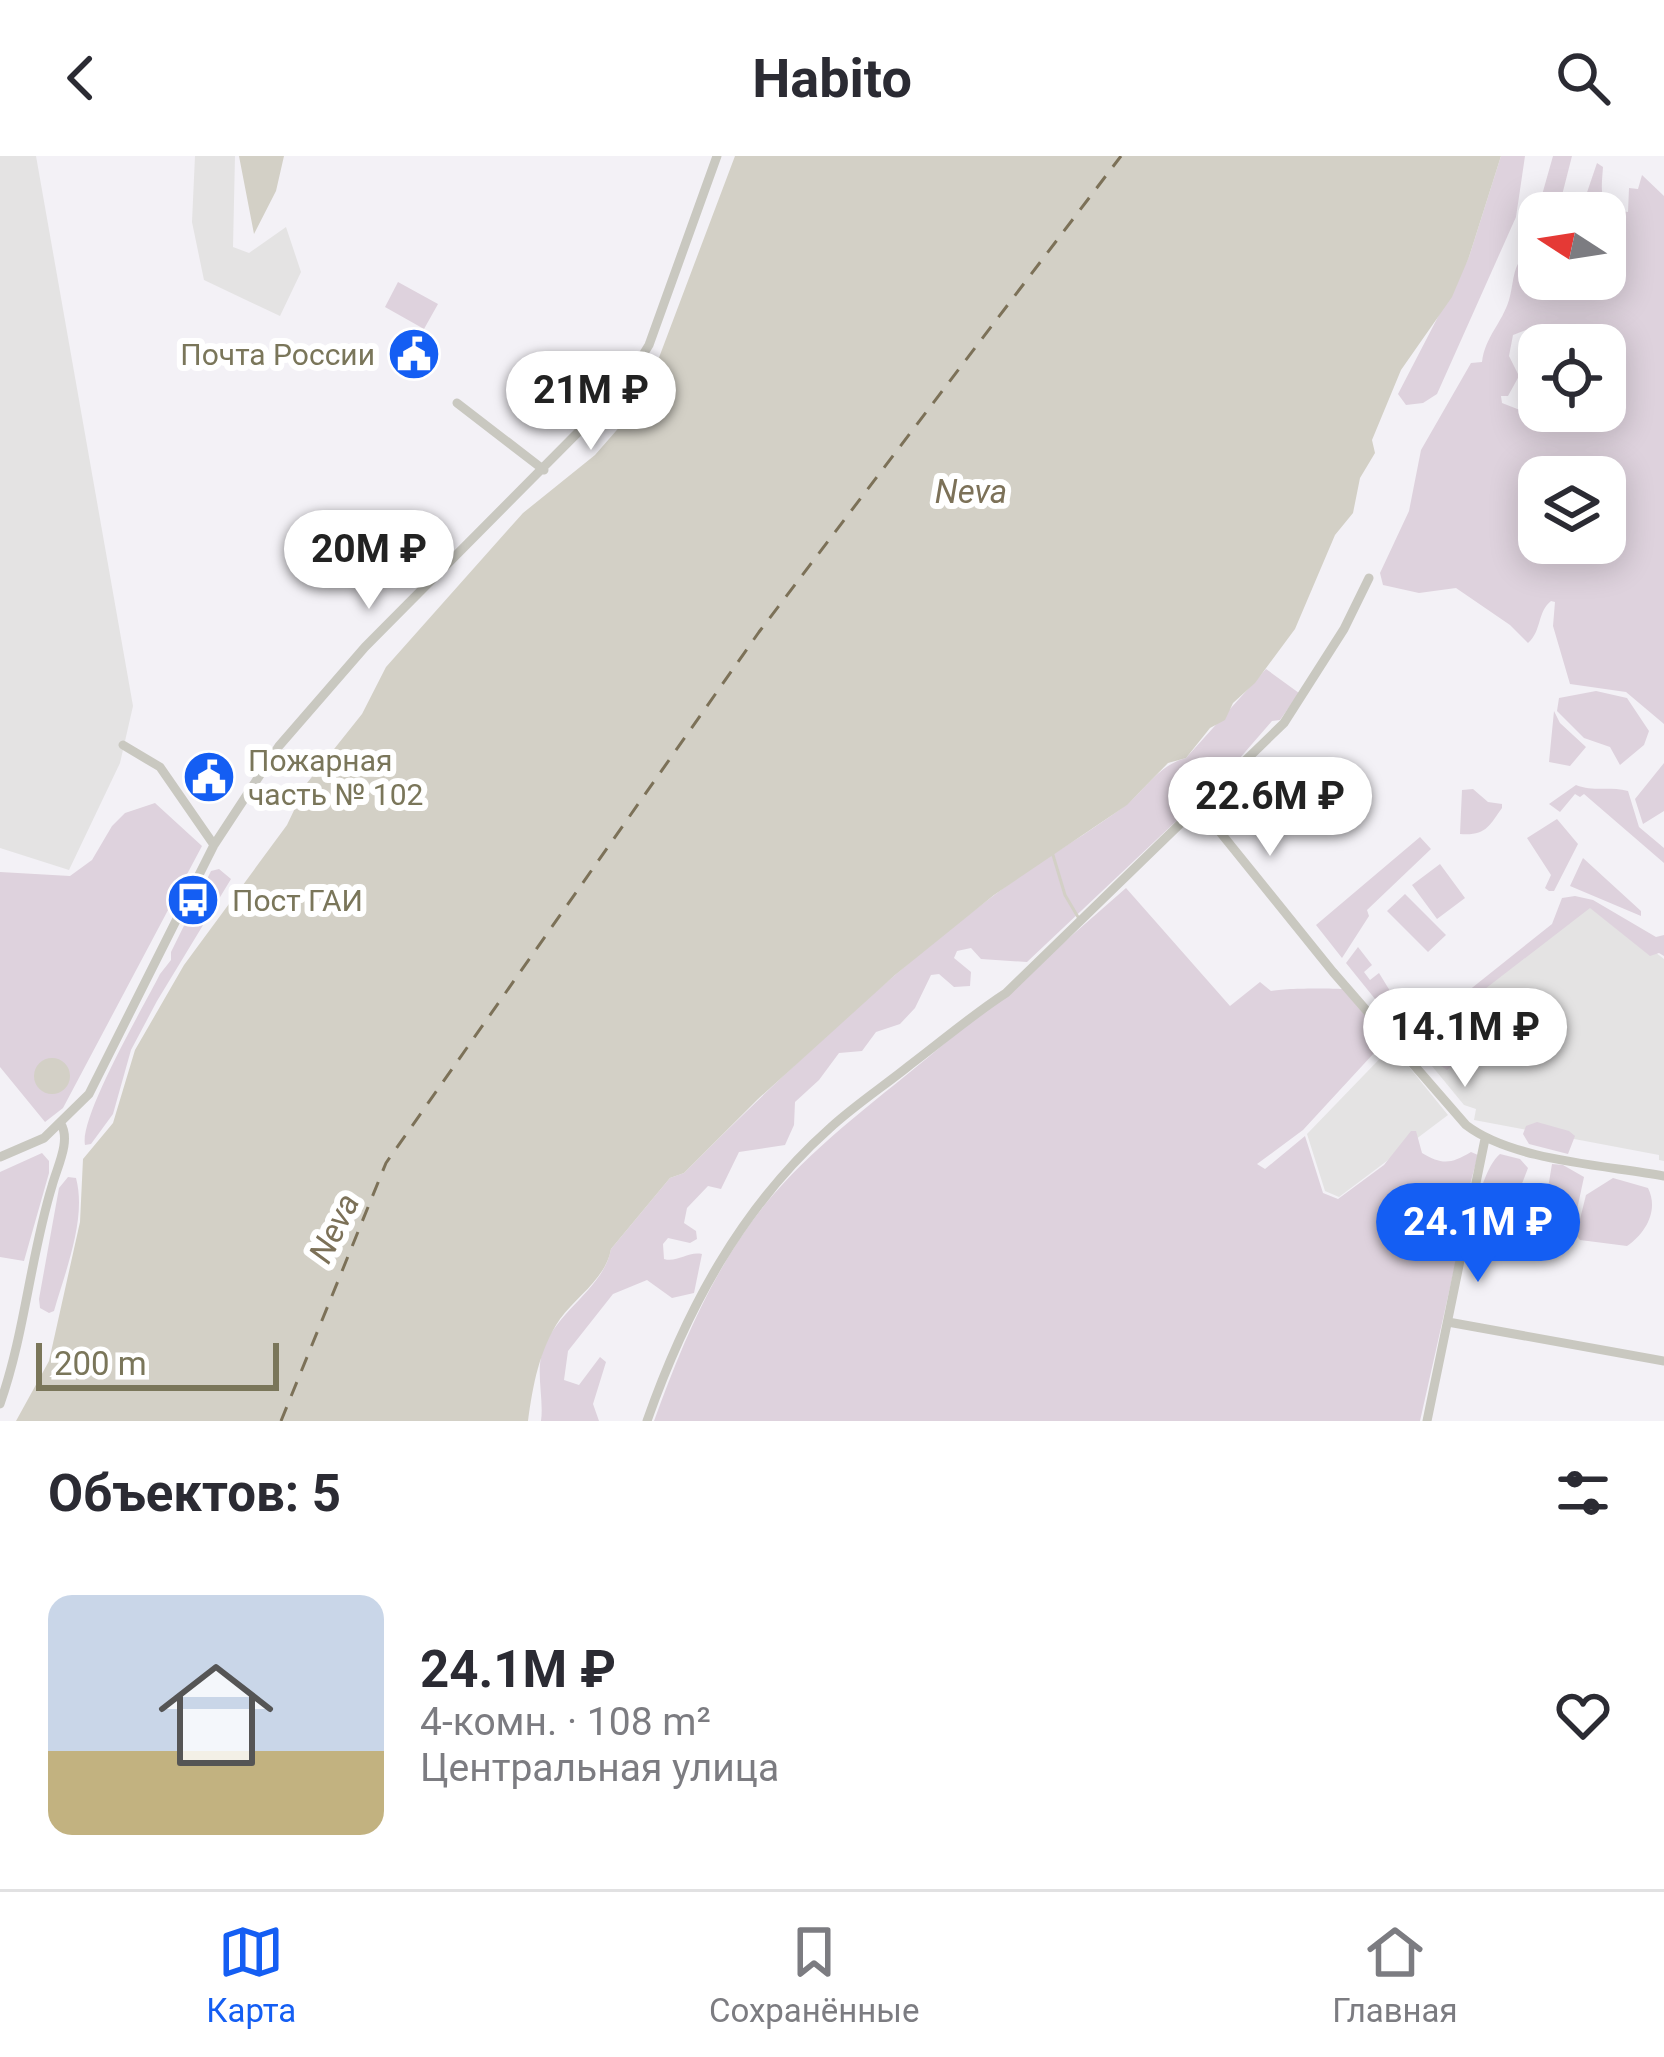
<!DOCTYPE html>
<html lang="ru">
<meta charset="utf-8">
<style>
body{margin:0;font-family:Roboto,sans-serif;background:#f2f2f3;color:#2b2b33;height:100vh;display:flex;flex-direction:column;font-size:45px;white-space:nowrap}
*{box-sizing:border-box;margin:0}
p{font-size:39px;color:#7c7c81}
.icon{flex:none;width:66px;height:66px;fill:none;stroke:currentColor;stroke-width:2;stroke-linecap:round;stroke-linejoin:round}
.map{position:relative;height:1265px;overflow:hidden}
.drawer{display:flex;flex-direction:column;background:#fff;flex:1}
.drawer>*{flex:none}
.needle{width:78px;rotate:282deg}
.controls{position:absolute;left:1518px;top:36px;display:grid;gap:24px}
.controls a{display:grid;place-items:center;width:108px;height:108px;border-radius:24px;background:#fff;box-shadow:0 6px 30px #0003;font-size:60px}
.scale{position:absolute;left:36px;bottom:30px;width:243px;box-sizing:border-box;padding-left:12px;border:6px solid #7a765a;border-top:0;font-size:33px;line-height:42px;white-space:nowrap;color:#7a765a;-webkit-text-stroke:9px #fff;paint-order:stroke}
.price{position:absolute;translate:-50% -102px;padding:0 27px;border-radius:42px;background:#fff;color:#222;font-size:39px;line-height:78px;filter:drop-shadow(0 3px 6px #0008)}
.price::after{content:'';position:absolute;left:50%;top:72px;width:36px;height:27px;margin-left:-18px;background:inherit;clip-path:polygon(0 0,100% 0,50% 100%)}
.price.current{background:#145ef3;color:#fff}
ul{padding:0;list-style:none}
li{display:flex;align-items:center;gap:36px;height:300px;padding:0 48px}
li span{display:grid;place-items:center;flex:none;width:336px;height:240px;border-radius:24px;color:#555}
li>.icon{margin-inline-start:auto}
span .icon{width:144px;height:144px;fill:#fffc;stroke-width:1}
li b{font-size:51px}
h2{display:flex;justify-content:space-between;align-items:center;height:144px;padding:0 48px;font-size:51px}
header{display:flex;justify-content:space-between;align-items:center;height:156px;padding:0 48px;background:#fff;font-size:54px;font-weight:700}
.menu{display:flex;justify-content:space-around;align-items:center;height:168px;border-top:3px solid #e1e1e2;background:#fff;font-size:33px;color:#7c7c81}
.menu a{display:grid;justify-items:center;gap:6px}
.menu .current{color:#145ef3}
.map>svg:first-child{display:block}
</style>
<header><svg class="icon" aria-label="back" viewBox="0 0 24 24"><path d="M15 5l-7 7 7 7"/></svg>Habito<svg class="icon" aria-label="search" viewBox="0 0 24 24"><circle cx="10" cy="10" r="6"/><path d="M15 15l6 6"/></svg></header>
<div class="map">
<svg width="1664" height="1265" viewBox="0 0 1664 1265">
<rect width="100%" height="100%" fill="#f3f1f6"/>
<path fill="#e4e3e3" d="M 0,0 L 36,0 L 133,550 L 120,607 L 69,714 L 0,692 Z
M 195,0 L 235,0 L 233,91 L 249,97 L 286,71 L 301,116 L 280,160 L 204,124 L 192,66 Z
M 1589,745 L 1664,803 L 1664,1005 L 1659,1004 L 1659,999 L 1474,964 L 1476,953 L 1464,949 L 1418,893 L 1430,884 L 1431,877 Z
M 1392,890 L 1448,959 L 1339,1041 L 1325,1035 L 1307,978 Z"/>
<path fill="#ded2dd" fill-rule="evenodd" d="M 1501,0 L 1525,0 L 1516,61 L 1437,238 L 1423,247 L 1406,249 L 1398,238 L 1469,101 Z
M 1553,0 L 1572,0 L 1559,51 L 1571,57 L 1539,57 L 1539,123 L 1605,123 L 1605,57 L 1580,57 L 1597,7 L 1603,11 C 1601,39 1598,50 1628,56 L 1629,32 L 1638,33 L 1642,19 L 1664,40 L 1664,568 L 1626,536 L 1570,528 L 1553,470 L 1555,446 L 1551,445 C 1537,456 1542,475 1528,487 L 1510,469 L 1456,432 L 1419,437 L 1383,429 L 1380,417 L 1409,355 L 1421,294 L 1471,207 L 1482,206 C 1485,181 1502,167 1509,144 C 1514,128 1512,110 1525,99 ZM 1534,171 L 1544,189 L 1605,189 L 1605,255 L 1525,256 L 1502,247 L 1501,240 L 1508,240 L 1519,220 L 1509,200 L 1513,179 ZM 1605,321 L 1605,387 L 1539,387 L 1539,321 Z
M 398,126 L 438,148 L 424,173 L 385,151 Z
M 1266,513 L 1299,537 L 1280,564 L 1272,565 L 1226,618 L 1027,806 L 981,803 L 971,792 L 957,795 L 954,802 L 971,816 L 970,830 L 954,831 L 939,818 L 931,819 L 915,852 L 900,868 L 876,876 L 862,895 L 839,897 L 819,924 L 795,946 L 794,969 L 785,989 L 739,996 L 721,1033 L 708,1030 L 687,1052 L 684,1067 L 696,1075 L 697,1083 L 690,1087 L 668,1082 L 663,1088 L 664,1103 C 677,1107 688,1095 702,1098 L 694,1137 L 672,1142 L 647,1124 L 613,1138 L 568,1195 L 564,1224 L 579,1229 L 600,1201 L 606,1206 L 593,1248 L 599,1265 L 541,1265 C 544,1244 536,1217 542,1197 C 554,1156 604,1133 611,1093 L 670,1022 L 684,1017 C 782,919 883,823 993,740 C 1034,708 1080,683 1122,652 C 1145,635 1157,610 1186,602 Z
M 1596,535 L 1627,542 L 1649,575 L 1644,589 L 1620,609 L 1610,591 L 1584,582 L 1557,555 L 1559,542 Z
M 1554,555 L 1560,567 L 1586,591 L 1570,610 L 1549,606 Z
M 1664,607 L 1664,655 L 1643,668 L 1635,643 Z
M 1576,629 C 1593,636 1609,630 1628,635 L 1639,671 L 1664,692 L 1664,707 L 1584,638 L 1580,641 L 1575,638 L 1560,656 L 1549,648 Z
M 1473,633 L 1488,646 L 1502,648 L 1502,652 C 1489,670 1486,680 1460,678 L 1462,634 Z
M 155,647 L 202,690 L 63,952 L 45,966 L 0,911 L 0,716 L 70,720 L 92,704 L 112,670 L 125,657 Z
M 1557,663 L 1578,688 L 1554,735 L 1549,735 L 1545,732 L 1551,719 L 1527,682 Z
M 1420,681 L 1431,693 L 1367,754 L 1369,760 L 1342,802 L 1316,769 Z
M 1583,702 L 1641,755 L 1641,760 L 1570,730 Z
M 1440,708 L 1465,742 L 1437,763 L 1412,729 Z
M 219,713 L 231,723 L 157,845 L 131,894 L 113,958 L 91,988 L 85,989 C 79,961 144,850 160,818 L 171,804 L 171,796 L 211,715 Z
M 1126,732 L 1230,850 L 1260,826 L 1271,835 C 1283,832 1329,832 1343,833 L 1386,884 L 1303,974 L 1257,1008 L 1265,1013 L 1305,980 L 1323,1037 L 1338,1043 L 1384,1009 L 1411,975 L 1416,975 L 1422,997 C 1442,1009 1451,1008 1471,996 L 1478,999 L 1464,1051 L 1453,1059 L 1462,1078 L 1420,1265 L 654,1265 C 683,1185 717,1104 773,1039 C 822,983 881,941 938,893 C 1001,840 1064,787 1126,732 Z
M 1405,738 L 1446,779 L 1428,796 L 1387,755 Z
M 1575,740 L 1593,744 L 1656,781 L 1664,779 L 1664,800 L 1659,797 L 1650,800 L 1590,752 L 1450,860 L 1443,888 L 1452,909 L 1447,914 L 1431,903 L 1427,892 L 1436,880 L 1430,870 L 1433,863 L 1552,768 L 1562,742 Z
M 1358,791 L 1372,809 L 1364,816 L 1370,824 L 1379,817 L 1406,861 L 1396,869 L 1346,807 Z
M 1537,966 L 1569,975 L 1575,980 L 1568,998 L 1529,988 L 1523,978 L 1526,970 Z
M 42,997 L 49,1005 L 49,1017 L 24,1105 L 0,1101 L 0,1016 Z
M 1500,998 L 1520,1003 L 1528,1012 L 1518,1038 L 1525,1048 L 1540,1045 L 1548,1032 L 1552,1008 L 1563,1009 L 1584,1021 L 1572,1077 C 1569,1079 1566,1082 1563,1084 C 1558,1085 1484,1081 1478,1079 C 1471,1060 1484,1011 1500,998 Z
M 68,1021 L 76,1022 C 87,1063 65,1116 54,1155 L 49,1157 L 40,1152 L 39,1143 L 59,1032 Z
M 1613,1022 L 1648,1032 C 1659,1054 1646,1077 1627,1090 L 1580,1084 L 1576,1079 L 1586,1039 Z"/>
<path fill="#d3d0c6" d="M 239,0 L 284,0 L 276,35 L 254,78 Z
M 735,0 L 1501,0 L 1469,101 L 1452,141 L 1401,214 L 1372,284 L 1375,297 L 1360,322 L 1353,357 L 1335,379 L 1295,473 L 1255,527 L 1233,547 L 1225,564 L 1210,572 L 1186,602 L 1168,607 L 1127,649 L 994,739 L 895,819 L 758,943 L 684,1017 L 670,1022 L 611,1093 C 606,1122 577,1140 560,1163 C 539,1194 533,1229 528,1265 L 16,1265 L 49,1205 L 80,1066 L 83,1003 L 113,967 L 135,894 L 184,809 L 287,669 L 307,627 L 362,558 L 386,511 L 523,357 L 595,299 L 643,244 Z
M34 920a18 18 0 1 1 36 0a18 18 0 1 1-36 0Z"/>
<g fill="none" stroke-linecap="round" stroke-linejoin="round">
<path stroke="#d3d0c6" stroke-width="3" d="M 1053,699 L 1065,739 L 1078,761"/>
<path stroke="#7c7158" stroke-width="3" stroke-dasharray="15 12" stroke-linecap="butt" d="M 281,1265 L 386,1007 L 759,476 L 1121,0"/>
<path stroke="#c9c8c0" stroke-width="9" d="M 457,247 L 544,314
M 123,589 L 160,611 L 214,689
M 1199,650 L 1333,816 L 1466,969 C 1513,1005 1605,1009 1664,1020
M 0,1001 L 44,982 L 89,938 L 214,689 L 279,590 L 365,491 L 623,231 L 649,189 L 717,0
M 1448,1166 L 1664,1205
M 0,1248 C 25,1177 30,1102 52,1030 C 57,1011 71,985 61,968
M 647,1265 C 686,1154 741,1051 830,972 C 855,949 884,930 910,909 C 942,885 972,859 1006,837 L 1284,567 L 1344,473 L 1369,422
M 1427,1265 L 1485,983"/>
</g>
<defs>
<g id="civic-disc" transform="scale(2.7)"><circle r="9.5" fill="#145ef3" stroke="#fff"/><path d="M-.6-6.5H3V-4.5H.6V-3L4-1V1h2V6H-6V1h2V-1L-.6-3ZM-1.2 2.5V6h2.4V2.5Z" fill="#fff"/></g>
<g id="bus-disc" transform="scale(2.7)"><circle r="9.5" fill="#145ef3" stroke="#fff"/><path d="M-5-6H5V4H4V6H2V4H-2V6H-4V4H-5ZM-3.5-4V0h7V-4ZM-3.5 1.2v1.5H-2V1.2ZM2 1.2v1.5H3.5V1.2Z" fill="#fff"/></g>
</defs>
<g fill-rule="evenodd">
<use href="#civic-disc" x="414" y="198"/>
<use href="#civic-disc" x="209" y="621"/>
<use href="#bus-disc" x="193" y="744"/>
</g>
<g text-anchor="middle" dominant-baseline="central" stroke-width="12" stroke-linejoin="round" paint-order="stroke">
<g font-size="30" fill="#7a765a" stroke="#fff" text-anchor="start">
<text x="375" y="198" text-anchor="end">Почта России</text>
<text x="248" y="604">Пожарная<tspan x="248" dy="34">часть № 102</tspan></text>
<text x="232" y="744">Пост ГАИ</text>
</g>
<g font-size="33" font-style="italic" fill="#7c7158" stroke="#fff">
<text x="971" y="335">Neva</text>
<text transform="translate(334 1072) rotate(-64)">Neva</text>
</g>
</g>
</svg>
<div class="controls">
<a><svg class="needle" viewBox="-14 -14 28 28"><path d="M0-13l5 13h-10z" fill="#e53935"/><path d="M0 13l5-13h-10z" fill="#7c7c81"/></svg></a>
<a><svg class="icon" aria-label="locate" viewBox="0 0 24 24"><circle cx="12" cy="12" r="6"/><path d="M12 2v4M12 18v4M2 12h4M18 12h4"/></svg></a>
<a><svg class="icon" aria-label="layers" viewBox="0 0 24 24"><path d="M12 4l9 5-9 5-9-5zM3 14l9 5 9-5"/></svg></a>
</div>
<div class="scale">200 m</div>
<b class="price" style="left:591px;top:297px">21M ₽</b>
<b class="price" style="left:369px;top:456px">20M ₽</b>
<b class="price" style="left:1270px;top:703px">22.6M ₽</b>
<b class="price" style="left:1465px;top:934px">14.1M ₽</b>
<b class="price current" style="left:1478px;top:1129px">24.1M ₽</b>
</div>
<section class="drawer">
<h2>Объектов: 5<svg class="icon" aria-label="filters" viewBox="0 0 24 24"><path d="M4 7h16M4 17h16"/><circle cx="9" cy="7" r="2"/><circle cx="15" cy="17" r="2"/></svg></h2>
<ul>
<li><span style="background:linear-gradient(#c9d6e8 65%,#c2b280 0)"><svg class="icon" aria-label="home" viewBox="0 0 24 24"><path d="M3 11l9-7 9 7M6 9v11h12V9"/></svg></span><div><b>24.1M ₽</b><p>4-комн. · 108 m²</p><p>Центральная улица</p></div><svg class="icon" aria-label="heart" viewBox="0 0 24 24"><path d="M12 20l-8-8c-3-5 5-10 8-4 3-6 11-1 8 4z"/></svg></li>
</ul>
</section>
<nav class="menu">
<a class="current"><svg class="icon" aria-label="map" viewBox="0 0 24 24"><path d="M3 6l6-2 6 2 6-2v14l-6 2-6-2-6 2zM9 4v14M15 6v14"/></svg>Карта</a>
<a><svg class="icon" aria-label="saved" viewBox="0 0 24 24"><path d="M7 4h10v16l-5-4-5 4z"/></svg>Сохранённые</a>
<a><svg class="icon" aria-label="home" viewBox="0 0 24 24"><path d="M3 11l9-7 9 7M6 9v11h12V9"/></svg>Главная</a>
</nav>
